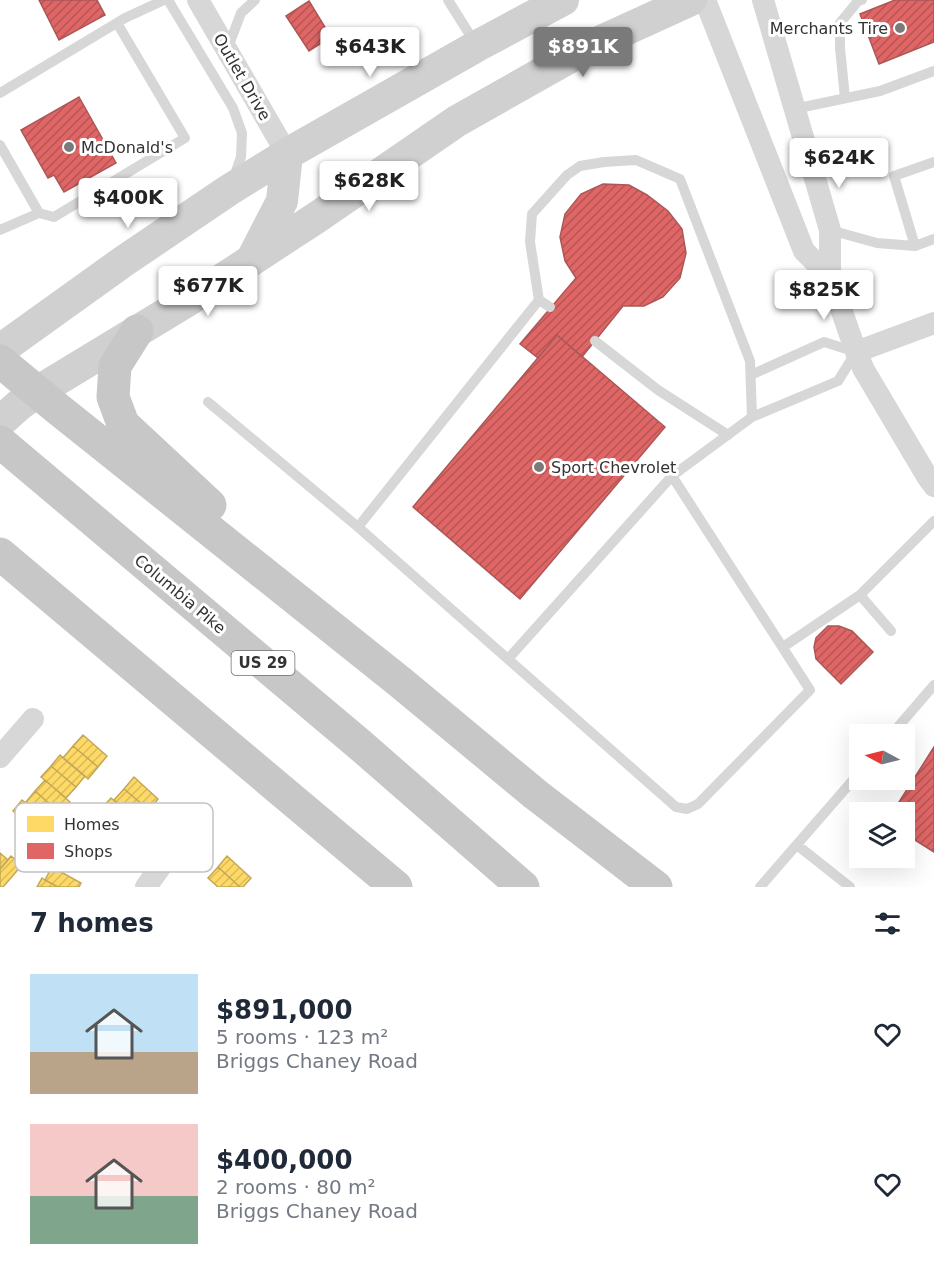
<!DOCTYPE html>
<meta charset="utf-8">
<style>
body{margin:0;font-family:"DejaVu Sans",sans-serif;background:#f2f2f3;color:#1f2937;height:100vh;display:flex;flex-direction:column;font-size:22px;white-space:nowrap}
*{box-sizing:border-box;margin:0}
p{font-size:20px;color:#747a83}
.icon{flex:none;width:33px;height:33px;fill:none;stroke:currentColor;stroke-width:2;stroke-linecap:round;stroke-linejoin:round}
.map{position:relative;height:887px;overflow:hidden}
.side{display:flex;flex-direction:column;background:#fff;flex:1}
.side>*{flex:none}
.needle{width:39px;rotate:277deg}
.buttons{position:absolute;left:849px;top:724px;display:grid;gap:12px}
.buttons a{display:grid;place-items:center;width:66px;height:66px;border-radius:0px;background:#fff;box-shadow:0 6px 24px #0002;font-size:30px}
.price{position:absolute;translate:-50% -51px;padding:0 14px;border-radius:6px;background:#fff;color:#222;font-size:20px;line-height:39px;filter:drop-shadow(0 2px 3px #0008)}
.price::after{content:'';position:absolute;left:50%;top:36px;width:18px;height:14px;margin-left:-9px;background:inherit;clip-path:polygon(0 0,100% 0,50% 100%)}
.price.on{background:#7a7a7a;color:#fff}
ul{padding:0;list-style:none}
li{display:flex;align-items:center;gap:18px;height:150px;padding:0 30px}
li span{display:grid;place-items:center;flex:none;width:168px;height:120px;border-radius:0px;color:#555}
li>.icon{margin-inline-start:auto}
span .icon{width:72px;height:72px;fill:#fffc;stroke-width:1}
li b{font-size:26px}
h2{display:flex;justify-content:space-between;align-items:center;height:72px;padding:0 30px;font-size:26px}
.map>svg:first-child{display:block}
</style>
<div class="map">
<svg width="934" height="887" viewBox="0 0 934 887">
<defs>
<pattern id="homes-hatch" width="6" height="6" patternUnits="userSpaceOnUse" patternTransform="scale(1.5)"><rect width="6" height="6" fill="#ffd966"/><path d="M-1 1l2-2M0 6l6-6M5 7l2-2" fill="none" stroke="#dbbb59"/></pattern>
<pattern id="shops-hatch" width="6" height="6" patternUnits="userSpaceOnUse" patternTransform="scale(1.5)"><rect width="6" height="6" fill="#e06666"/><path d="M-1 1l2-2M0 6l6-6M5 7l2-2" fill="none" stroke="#b65555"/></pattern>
</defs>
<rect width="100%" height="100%" fill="#fff"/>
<path fill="url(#homes-hatch)" stroke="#c2a757" stroke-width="1.5" d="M 83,735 L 107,756 L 98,767 L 73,746 Z
M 73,746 L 98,767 L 88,779 L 63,758 Z
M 60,755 L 85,776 L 76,787 L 51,766 Z
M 51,766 L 76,787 L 66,798 L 41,777 Z
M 134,777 L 158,799 L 149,810 L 124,789 Z
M 45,780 L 70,802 L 60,813 L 35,791 Z
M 124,789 L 149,810 L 139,822 L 114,800 Z
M 35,791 L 60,813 L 50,824 L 26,802 Z
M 111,798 L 136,819 L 127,830 L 102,808 Z
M 22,800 L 48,821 L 38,833 L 13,811 Z
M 0,853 L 8,860 L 0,869 Z
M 11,856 L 22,865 L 3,887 L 0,887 L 0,869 Z
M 227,856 L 251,878 L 243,887 L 240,887 L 218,867 Z
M 52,867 L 81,883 L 79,887 L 58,887 L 45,880 Z
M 218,867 L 240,887 L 218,887 L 208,878 Z
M 42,878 L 45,880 L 58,887 L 37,887 Z"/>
<path fill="url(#shops-hatch)" stroke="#ac5757" stroke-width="1.5" d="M 39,0 L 97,0 L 105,15 L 59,40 Z
M 895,0 L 934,0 L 934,42 L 879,64 L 860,14 Z
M 309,1 L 331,37 L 309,51 L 286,16 Z
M 79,97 L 116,163 L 64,192 L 54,175 L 48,178 L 21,130 Z
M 603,184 L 629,185 L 647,195 L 668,211 L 682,229 L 686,253 L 680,278 L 663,297 L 644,306 L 623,306 L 582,357 L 557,335 L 538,358 L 520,344 L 576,278 L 565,261 L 560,237 L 565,214 L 581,194 Z
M 557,335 L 665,427 L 520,599 L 413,507 Z
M 828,626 L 839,626 L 852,631 L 873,652 L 841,684 L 816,659 L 814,647 L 816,638 Z
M 934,747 L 934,852 L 904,833 L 904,813 L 892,813 Z"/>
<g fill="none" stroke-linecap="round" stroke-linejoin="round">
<path stroke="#d7d7d7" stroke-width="10" d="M 168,0 L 233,108 L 242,133 L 241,157 L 233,180
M 448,0 L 475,43
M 227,50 L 241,13 L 255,0
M 0,93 L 125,18 L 164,0
M 845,98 L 840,48 L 840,23 L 858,1 L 862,0
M 794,109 L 880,91 L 934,71
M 0,145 L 39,213 L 54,217 L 185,138 L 117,23
M 0,230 L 39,213
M 830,230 L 877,243 L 915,246 L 934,239
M 915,246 L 894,176 L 934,162
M 539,300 L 550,307
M 595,341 L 658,390 L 728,435
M 208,402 L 358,527 L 539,300 L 530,242 L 532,214 L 567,175 L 580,166 L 604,162 L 636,160 L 680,179 L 750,361 L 752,417
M 358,527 L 676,807 L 687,809 L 698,804 L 810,690 L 672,476
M 860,595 L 891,631
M 783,647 L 860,595 L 934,521
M 508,659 L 672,476 L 752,417 L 838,381 L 856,352 L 824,342 L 751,375
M 891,735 L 934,685
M 797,845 L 850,887
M 760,887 L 860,772"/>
<path stroke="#d7d7d7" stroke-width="22" d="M 198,0 L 287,154
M 705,0 L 804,251 L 830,277
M 763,0 L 830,230 L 830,277 L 856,352
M 934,323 L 856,352 L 864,370 L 928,478 L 934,486
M 0,757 L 33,719
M 146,887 L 181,838"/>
<path stroke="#d0d0d0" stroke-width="32" d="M 252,259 L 282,201 L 287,154
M 0,350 L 124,261 L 229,190 L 287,154 L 477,46 L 563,0
M 0,422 L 19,405 L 37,392 L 215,284 L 316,218 L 457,121 L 588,47 L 691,0"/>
<path stroke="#c7c7c7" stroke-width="33" d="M 137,331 L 115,366 L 113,397 L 123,424 L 210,505
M 0,361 L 58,409 L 400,682 L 535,794 L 656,887
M 0,442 L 359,744 L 523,887
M 0,554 L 396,887"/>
</g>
<g fill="#7a7a7a" stroke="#fff" stroke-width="2">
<circle cx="900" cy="28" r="6"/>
<circle cx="69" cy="147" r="6"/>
<circle cx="539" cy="467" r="6"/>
</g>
<g text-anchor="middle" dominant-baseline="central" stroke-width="6" stroke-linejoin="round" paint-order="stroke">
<rect fill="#fff" stroke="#707070" stroke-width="1.5" x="231.5" y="651" width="63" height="24" rx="4.5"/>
<g font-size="15" font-weight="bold" fill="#333">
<text x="263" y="663">US 29</text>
</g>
<g font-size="16" fill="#333" stroke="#fff" text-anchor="start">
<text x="888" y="28" text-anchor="end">Merchants Tire</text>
<text x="81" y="147">McDonald's</text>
<text x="551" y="467">Sport Chevrolet</text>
</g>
<g font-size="16" fill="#333" stroke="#fff">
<text transform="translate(242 77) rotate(60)">Outlet Drive</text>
<text transform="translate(180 594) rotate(40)">Columbia Pike</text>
</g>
</g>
<rect x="15" y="803" width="198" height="69" rx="9" fill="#fff" stroke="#c2c2c2" stroke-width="1.5"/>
<rect x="27" y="816" width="27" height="16" fill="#ffd966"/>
<rect x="27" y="843" width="27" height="16" fill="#e06666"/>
<g font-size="16" fill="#333">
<text x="64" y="830">Homes</text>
<text x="64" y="857">Shops</text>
</g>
</svg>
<div class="buttons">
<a><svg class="needle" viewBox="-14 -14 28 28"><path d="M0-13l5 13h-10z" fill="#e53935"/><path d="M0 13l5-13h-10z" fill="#747a83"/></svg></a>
<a><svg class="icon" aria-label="layers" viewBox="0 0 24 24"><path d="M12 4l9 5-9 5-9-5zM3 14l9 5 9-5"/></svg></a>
</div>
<b class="price" style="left:370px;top:78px">$643K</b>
<b class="price on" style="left:583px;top:78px">$891K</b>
<b class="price" style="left:839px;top:189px">$624K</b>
<b class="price" style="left:369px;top:212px">$628K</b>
<b class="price" style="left:128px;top:229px">$400K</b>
<b class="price" style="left:208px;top:317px">$677K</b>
<b class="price" style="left:824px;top:321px">$825K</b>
</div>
<section class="side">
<h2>7 homes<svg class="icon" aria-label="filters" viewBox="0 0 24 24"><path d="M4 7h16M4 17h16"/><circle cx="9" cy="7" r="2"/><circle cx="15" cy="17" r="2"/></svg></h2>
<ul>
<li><span style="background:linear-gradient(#bfe0f5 65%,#b9a48a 0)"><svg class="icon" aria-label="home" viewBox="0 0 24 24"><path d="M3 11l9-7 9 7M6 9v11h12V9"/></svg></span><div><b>$891,000</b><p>5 rooms · 123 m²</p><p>Briggs Chaney Road</p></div><svg class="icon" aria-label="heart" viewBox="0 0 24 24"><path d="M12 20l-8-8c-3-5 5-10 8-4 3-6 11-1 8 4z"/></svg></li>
<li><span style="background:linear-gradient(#f6c9c9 60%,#7fa58c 0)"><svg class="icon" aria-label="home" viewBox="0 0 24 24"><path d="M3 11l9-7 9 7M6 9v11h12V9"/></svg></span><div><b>$400,000</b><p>2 rooms · 80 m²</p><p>Briggs Chaney Road</p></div><svg class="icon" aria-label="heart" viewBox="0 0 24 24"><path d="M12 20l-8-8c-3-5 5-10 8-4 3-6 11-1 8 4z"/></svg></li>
</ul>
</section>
